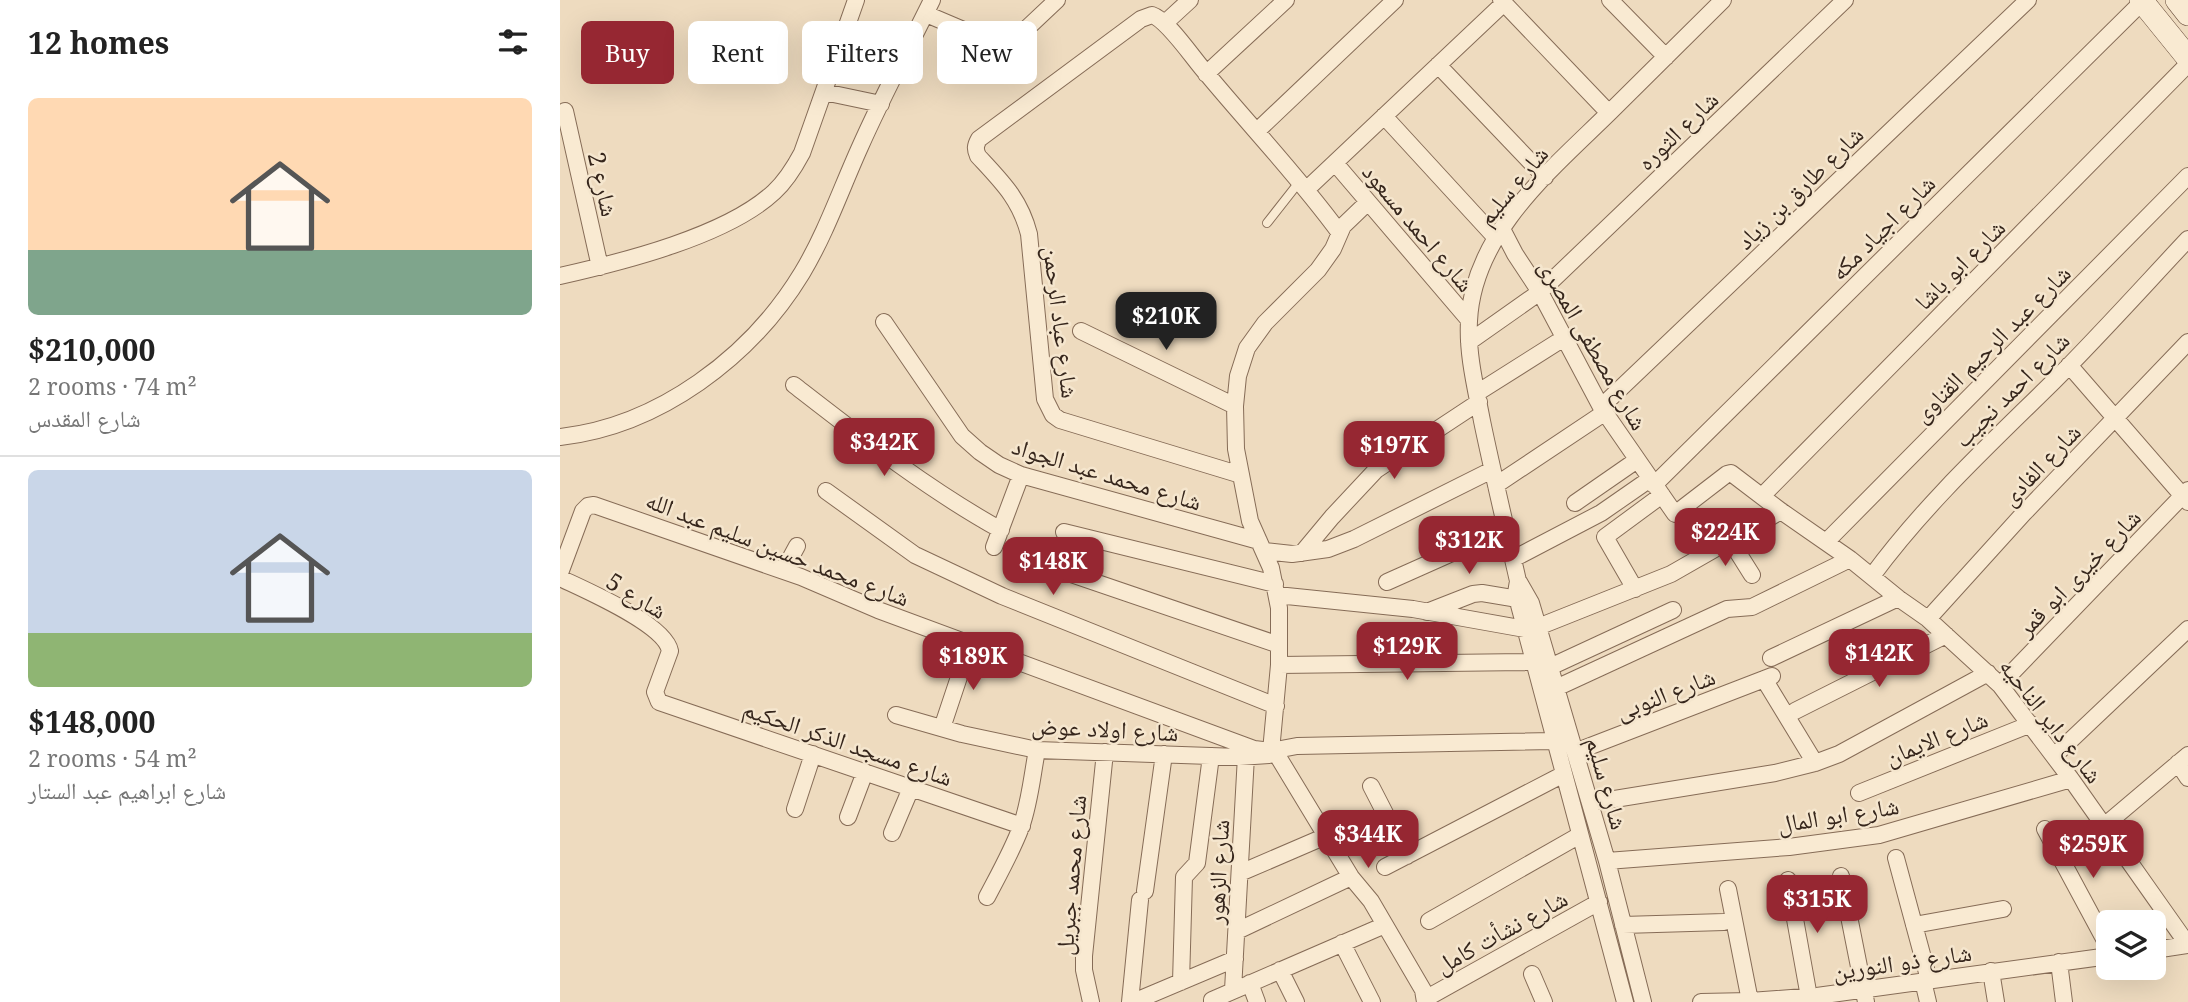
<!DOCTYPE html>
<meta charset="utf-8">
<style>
body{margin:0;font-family:"Noto Serif","Noto Naskh Arabic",serif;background:#f6f6f6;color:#222;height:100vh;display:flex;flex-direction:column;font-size:26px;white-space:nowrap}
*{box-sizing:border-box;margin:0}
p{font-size:23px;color:#767676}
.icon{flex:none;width:38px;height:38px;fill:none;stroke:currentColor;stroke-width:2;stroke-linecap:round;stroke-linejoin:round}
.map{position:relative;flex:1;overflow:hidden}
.panel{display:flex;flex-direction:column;background:#fff;width:560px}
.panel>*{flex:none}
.banner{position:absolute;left:21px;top:21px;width:665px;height:63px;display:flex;gap:14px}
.buttons{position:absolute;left:1536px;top:910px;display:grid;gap:14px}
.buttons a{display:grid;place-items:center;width:70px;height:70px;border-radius:10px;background:#fff;box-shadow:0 7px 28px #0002;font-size:35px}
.price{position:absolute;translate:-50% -60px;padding:0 16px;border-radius:14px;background:#962732;color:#fff;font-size:23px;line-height:46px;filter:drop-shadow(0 2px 4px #0008)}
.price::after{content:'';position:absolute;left:50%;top:42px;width:21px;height:16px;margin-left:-10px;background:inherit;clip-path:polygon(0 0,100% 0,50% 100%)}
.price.current{background:#222;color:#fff}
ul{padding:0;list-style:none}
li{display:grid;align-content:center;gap:14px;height:371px;padding:0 28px}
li+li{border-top:2px solid #e0e0e0}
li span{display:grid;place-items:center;height:217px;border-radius:10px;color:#555}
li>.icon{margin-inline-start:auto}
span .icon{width:126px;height:126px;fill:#fffc;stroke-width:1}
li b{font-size:30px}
h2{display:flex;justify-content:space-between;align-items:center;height:84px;padding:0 28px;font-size:30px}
.chip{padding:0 24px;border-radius:10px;background:#fff;box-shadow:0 7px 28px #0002;font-size:24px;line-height:63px}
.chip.current{background:#962732;color:#fff}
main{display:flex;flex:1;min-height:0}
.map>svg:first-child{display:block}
</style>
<main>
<section class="panel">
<h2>12 homes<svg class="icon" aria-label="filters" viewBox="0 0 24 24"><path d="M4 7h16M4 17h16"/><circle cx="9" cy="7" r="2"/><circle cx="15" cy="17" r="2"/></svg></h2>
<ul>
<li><span style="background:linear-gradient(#ffd9b3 70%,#7fa58c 0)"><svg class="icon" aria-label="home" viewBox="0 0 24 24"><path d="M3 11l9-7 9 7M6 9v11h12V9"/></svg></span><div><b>$210,000</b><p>2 rooms · 74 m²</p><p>شارع المقدس</p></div></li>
<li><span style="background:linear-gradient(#c9d6e8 75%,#8fb573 0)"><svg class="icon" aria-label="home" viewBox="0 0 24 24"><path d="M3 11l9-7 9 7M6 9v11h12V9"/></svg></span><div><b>$148,000</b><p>2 rooms · 54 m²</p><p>شارع ابراهيم عبد الستار</p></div></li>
</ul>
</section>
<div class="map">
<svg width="1628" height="1002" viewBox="0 0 1628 1002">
<rect width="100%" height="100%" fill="#eedbbf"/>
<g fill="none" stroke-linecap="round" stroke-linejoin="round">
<g stroke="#866c57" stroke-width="10">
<path id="service" d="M 707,223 L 740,181"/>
</g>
<g stroke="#866c57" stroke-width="18">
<path id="minor" d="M 941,0 L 1049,113
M 1050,0 L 1106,57
M 366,14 L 446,48 L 497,0
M 605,23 L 630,0
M 878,65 L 985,177
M 646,74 L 726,0
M 264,92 L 321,104
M 5,111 L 40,267
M 824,116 L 936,238
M 697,131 L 835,0
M 775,163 L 909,320
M 747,189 L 944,3
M 942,229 L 955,254 L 980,292 L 1041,407 L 1115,514 L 1167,474 L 1171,473 L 1221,511 L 1290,559 L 1338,598 L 1368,619 L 1440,685 L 1511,779 L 1628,945
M 0,276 C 62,262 167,236 214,192 C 226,181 234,168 242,153 L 296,0
M 324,322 L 402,436 L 420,452 L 439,465 L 461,475 L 699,541
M 521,331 L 675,406
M 909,342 L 980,292 L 1285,0
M 1509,365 L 1628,502
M 234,385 C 301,437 367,489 441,530
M 917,393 L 1004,338
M 1041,407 L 1468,0
M 0,437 C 99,426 191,357 242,273 C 266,233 281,189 300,147 C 322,97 348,49 372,0
M 681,475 L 500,420 L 493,415 L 485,399 L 469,234 C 460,199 442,182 418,156 C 415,149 415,146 419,139 L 581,19 L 592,15 C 608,20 634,60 647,74 C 691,127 738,176 779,232
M 936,485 L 1044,413
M 1094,485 L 1582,2
M 266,491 L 355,555 L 442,596 L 716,706
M 1202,496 L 1628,64
M 1015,503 L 1077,460
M 504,532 L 715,584
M 1170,540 L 1192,575
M 1266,542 L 1628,176
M 434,547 L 461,475
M 704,551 L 732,554 L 768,549 L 794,539 L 932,470
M 742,553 L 772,517 L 816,470 L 919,402
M 953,559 L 1041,513 L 1090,479
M 470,560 L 719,645
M 224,570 L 237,546
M 0,573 L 23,511 L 28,506 L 34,505 L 241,577 L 318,610 L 694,749 L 711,751 L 737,746 L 995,741
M 1312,576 C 1365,504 1429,445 1493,382 C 1539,336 1583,287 1628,239
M 0,578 C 25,590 105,624 110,651 L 95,692 L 99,702 L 462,826
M 827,582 L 910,545 L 947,531
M 959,582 L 971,603 L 1047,861 L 1083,1002
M 1075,589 L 1045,537 L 1102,495
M 717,595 L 853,609 L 965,629
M 867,612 L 913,594 L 922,593 L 958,599
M 1368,619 L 1464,513 L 1628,342
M 978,627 L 1111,574 L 1221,511
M 1211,658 L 1338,598
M 719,665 L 974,662
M 990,667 L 1113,610
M 1204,679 L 1255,763
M 1440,685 L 1628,490
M 996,688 L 1167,609 L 1192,607 L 1290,559
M 1235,711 L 1386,635
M 336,715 L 402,734 L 477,750 L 679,757 L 709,755 L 711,751 L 719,665 L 719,608 L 711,568 L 690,521 L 676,449 L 675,406 L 678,376 L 687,348 L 705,323 L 758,270 L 773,249 L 783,226 L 808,202
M 382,728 L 410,644
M 714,750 L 791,877 L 811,901 L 863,990 L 865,1002
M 1015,752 L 1212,676
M 1494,756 L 1628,629
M 1618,763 L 1628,778
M 811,786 L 847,856
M 1299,793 L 1471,724
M 1030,803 L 1215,773 L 1255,763 L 1279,754 L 1428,673
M 235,809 L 253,754
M 288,817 L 305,772
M 1544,826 L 1628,755
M 1485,829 L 1549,948
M 332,833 L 351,788
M 1336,858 L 1369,980
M 1047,861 L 1229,847 L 1319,835 L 1511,779
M 825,867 L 1004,774
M 680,873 L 766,836
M 1281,876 L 1306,1002
M 1228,880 L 1249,997
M 1168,889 L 1190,1001
M 585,891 L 604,754
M 427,897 C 439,874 452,851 461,827 C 470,802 472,776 477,750
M 869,921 L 1020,835
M 1063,925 L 1164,922
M 1354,925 L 1443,909
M 677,931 L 791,877
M 782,943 L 812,1002
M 1594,950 L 1628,945
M 1499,962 L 1504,1002
M 720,970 L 736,1002
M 1431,971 L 1436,1002
M 972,974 L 984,1002
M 1363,981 L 1368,1002
M 621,982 L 624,877 L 637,863 L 651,756
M 690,983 L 697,1002
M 673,990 L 686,756
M 865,999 L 1039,902
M 531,1002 L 524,970 L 524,956 L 545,752
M 570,1002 L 580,900
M 573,1002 L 675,959
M 652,1002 L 652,1000 L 825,925
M 1065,1002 L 959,605 L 956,593 L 958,581 C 946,528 933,474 922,421 C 916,389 907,354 909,321 C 913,233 992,169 1050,112 C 1088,74 1126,37 1163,0
M 1141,1002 L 1190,1001 L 1257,996 L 1549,956"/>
</g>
<g stroke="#684d3b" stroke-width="24">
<path id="secondary" d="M 1581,0 L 1628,58
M 1617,0 L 1628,14"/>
</g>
<use href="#service" stroke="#f9ead2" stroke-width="8"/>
<use href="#minor" stroke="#f9ead2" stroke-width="16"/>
<use href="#secondary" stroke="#f9ead2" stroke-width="23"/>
</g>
<g text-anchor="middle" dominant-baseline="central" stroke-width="5" stroke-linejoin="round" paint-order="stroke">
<g font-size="24" fill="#36261c" stroke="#f5e6ce">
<text transform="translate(1117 130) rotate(-44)">شارع الثوره</text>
<text transform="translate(44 184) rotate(77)">شارع 2</text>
<text transform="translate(952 185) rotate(-50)">شارع سليم</text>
<text transform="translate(1239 187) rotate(-44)">شارع طارق بن زياد</text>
<text transform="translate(859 227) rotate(50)">شارع احمد مسعود</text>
<text transform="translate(1322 227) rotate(-45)">شارع اجياد مكه</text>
<text transform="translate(1399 264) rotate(-45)">شارع ابو باشا</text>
<text transform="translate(502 322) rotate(83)">شارع عباد الرحمن</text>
<text transform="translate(1431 343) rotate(-45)">شارع عبد الرحيم القناوى</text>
<text transform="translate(1034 344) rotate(60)">شارع مصطفى المصرى</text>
<text transform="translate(1451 389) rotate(-45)">شارع احمد نجيب</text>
<text transform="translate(1480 464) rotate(-46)">شارع الفادى</text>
<text transform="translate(547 473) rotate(17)">شارع محمد عبد الجواد</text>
<text transform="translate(218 548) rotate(21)">شارع محمد حسين سليم عبد الله</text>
<text transform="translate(1518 572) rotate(-46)">شارع خيرى ابو قمر</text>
<text transform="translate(77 595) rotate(31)">شارع 5</text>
<text transform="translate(1105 693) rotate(-21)">شارع النوبى</text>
<text transform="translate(1492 720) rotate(52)">شارع داير الناحيه</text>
<text transform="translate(545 728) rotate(3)">شارع اولاد عوض</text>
<text transform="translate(1376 737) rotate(-22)">شارع الايمان</text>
<text transform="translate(288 742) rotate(19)">شارع مسجد الذكر الحكيم</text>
<text transform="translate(1048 783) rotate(74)">شارع سليم</text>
<text transform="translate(1278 814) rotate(-9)">شارع ابو المال</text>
<text transform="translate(657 872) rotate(-87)">شارع الزهور</text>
<text transform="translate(510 875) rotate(-85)">شارع محمد جبريل</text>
<text transform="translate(941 931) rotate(-29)">شارع نشأت كامل</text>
<text transform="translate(1342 961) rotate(-8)">شارع ذو النورين</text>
</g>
</g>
</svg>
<div class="buttons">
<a><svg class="icon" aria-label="layers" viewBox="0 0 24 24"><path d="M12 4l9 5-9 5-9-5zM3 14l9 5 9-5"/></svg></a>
</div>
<b class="price current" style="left:606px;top:352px">$210K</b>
<b class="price" style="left:324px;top:478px">$342K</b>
<b class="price" style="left:834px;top:481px">$197K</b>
<b class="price" style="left:1165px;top:568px">$224K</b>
<b class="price" style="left:909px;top:576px">$312K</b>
<b class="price" style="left:493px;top:597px">$148K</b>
<b class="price" style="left:847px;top:682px">$129K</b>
<b class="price" style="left:1319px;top:689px">$142K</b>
<b class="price" style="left:413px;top:692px">$189K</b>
<b class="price" style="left:808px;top:870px">$344K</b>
<b class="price" style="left:1533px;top:880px">$259K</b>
<b class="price" style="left:1257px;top:935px">$315K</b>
<div class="banner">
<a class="chip current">Buy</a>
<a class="chip">Rent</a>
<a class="chip">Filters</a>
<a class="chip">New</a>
</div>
</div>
</main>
